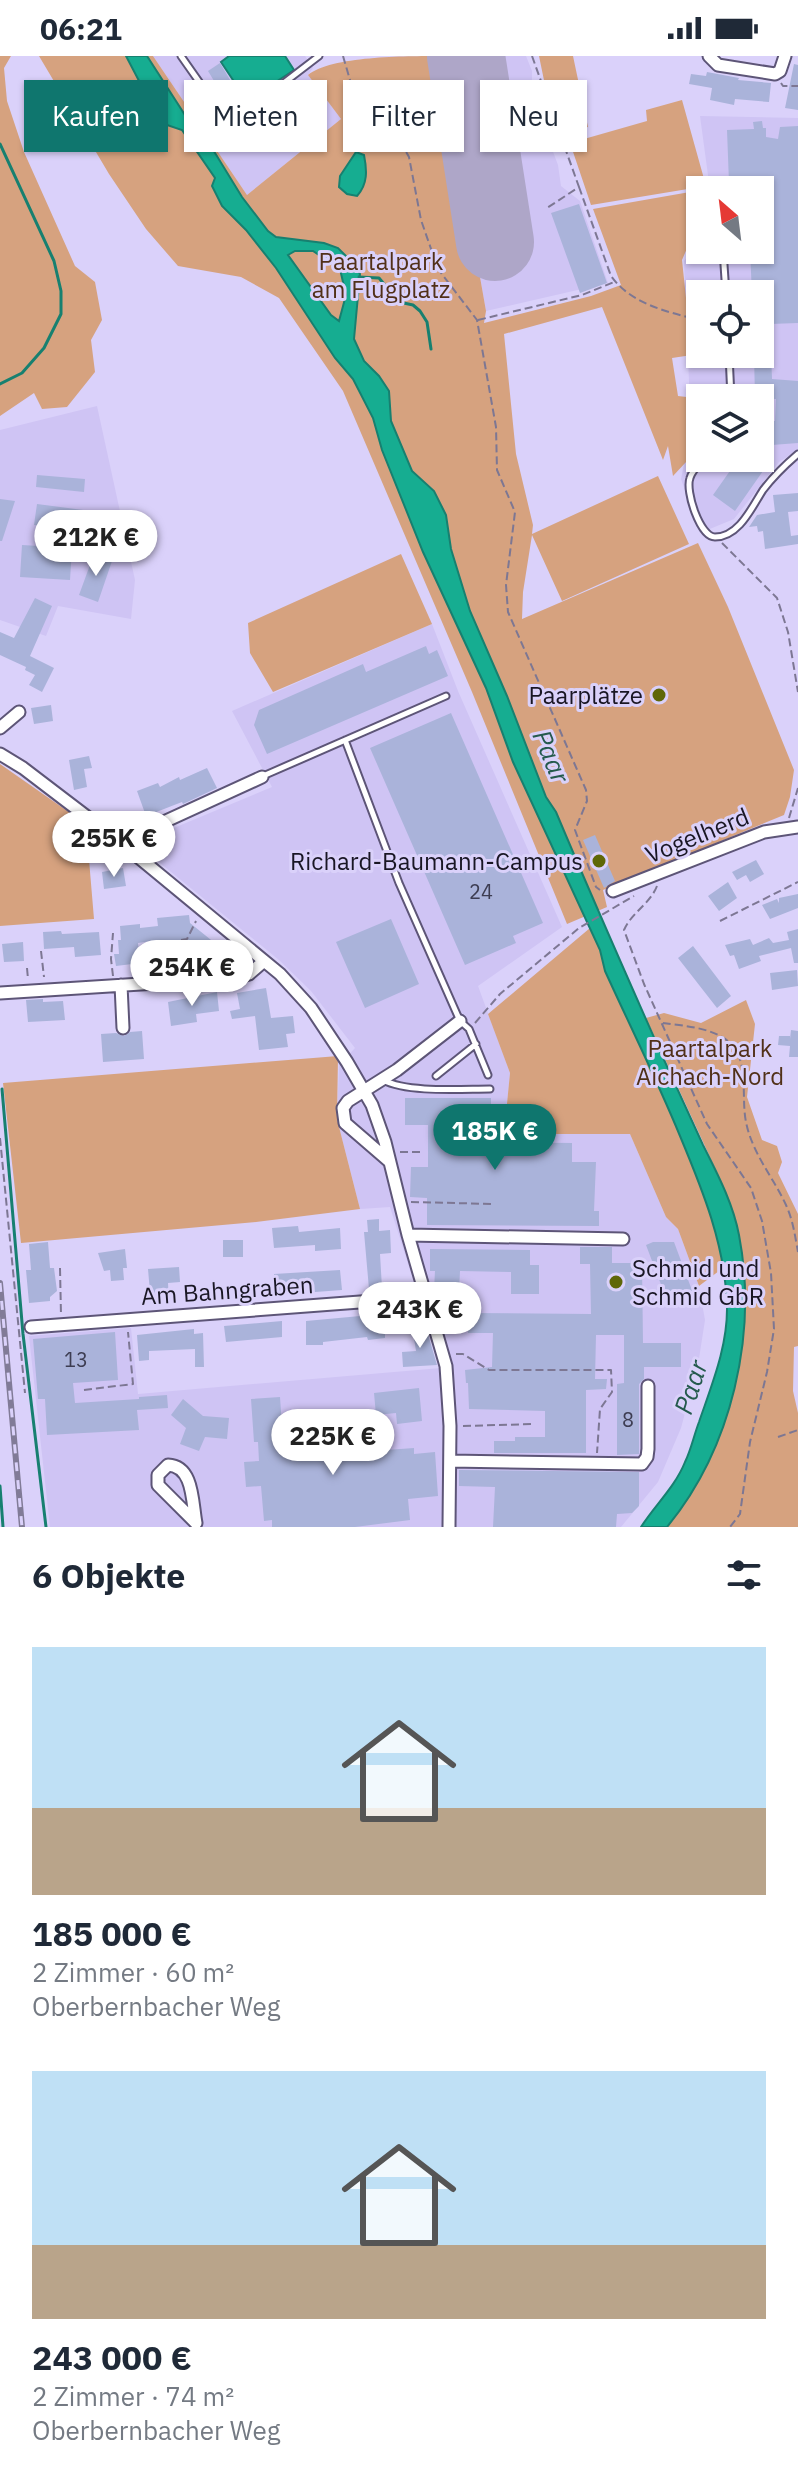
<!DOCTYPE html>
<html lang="de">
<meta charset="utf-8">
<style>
body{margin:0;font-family:"IBM Plex Sans",sans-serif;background:#f2f2f3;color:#1f2937;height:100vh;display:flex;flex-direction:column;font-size:30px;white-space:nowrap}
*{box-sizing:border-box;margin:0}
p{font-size:26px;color:#747a83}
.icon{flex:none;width:44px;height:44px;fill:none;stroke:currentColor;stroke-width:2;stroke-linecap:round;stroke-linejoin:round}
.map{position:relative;height:1471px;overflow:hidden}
.side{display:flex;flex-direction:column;background:#fff;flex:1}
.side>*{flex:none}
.banner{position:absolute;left:24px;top:24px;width:750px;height:72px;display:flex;gap:16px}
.needle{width:52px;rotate:332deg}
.tools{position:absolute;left:686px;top:120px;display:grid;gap:16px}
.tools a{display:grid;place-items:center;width:88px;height:88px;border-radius:0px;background:#fff;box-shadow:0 2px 6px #0004;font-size:40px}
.price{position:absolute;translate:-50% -68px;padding:0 18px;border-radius:28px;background:#fff;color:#222;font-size:26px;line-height:52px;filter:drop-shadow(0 2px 4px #0008)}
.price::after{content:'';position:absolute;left:50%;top:48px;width:24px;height:18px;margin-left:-12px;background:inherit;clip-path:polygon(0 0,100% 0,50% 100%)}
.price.active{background:#0f766e;color:#fff}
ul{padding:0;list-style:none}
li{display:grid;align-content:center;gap:16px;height:424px;padding:0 32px}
li span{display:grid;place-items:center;height:248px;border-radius:0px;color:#555}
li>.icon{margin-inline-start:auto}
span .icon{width:144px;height:144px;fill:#fffc;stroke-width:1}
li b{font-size:34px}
h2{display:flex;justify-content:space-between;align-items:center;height:96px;padding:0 32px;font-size:34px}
.pill{padding:0 28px;border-radius:0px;background:#fff;box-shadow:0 2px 6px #0004;font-size:28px;line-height:72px}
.pill.active{background:#0f766e;color:#fff}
.status{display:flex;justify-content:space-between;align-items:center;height:56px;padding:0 40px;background:#fff;direction:ltr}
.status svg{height:22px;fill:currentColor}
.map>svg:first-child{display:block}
</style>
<div class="status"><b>06:21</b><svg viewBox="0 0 49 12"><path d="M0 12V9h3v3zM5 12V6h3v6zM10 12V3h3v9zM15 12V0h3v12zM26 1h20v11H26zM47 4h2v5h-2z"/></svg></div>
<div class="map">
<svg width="798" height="1471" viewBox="0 0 798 1471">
<rect width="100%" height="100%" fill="#dad1fa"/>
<path fill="#cfc4f4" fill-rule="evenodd" d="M 153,0 L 305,0 L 313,12 L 308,19 L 341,63 L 247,139 Z
M 441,0 L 526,0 L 532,15 L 532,40 L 558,109 L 561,130 L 580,145 L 608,227 L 486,255 Z
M 700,60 L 798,62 L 798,394 L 779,406 L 734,463 L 700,477 L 681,423 L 691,374 L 684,205 L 700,186 L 700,194 L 760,194 L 760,134 L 710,134 ZM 700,238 L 760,238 L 760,298 L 700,298 ZM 700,342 L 760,342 L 760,402 L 700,402 Z
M 97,350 L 135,524 L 131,563 L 58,550 L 46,580 L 0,564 L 0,374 Z
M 432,568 L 458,635 L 562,871 L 478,930 L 510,1017 L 504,1078 L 630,1078 L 666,1161 L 678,1173 L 699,1230 L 705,1264 L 698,1309 L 681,1372 L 658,1426 L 621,1471 L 50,1471 L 29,1280 L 131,1272 L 138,1338 L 441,1312 L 390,1151 L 360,1153 L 337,1063 L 339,1009 L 355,992 L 311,935 L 279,904 L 149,798 L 157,779 L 272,731 L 232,655 Z"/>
<path fill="#d6a27f" d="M 0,0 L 11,0 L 4,12 L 7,45 L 24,96 L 75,210 L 95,226 L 102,264 L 91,284 L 95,316 L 67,351 L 42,353 L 34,337 L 0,360 Z
M 39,0 L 153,0 L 247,139 L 341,63 L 308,19 C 331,0 405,0 441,0 L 486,255 L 484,267 L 591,240 L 621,229 L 593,153 L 707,133 L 700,134 L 700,179 L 688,190 L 682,204 L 692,299 L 672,302 L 678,340 L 695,342 L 700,391 L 673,420 L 668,390 L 663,404 L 602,251 L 504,278 L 516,398 L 533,469 L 532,478 L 658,420 L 689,488 L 562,545 L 532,479 L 523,536 L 522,563 L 698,487 L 728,551 L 794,714 L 790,741 L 784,759 L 603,834 L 607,851 L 567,868 L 472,636 L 343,335 L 279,242 L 241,221 L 178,210 L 146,173 L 109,118 Z
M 539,0 L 573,0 L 588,71 L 564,76 L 546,34 Z
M 682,44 L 706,130 L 591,149 L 570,87 L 647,65 L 646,54 Z
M 401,498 L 432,568 L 273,636 L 250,597 L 248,567 Z
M 0,708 L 86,768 L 94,863 L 0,870 Z
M 590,872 L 600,894 L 605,915 L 665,1043 L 700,1128 L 712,1158 L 723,1212 L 699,1230 L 678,1173 L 666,1161 L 630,1078 L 504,1078 L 510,1017 L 488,958 Z
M 746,944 L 755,968 L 747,1041 L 762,1084 L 777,1090 L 782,1106 L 778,1117 L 798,1158 L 798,1290 L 794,1291 L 793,1335 L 798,1357 L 798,1471 L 667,1471 L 695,1429 L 714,1391 L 732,1337 L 739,1178 L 721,1125 L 646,962 L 664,957 L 701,967 Z
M 338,1000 L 337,1063 L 360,1153 L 256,1166 L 21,1187 L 3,1027 Z"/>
<path fill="#16ad91" stroke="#178070" stroke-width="2" fill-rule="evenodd" d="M 126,0 L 147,0 L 185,59 L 196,66 L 242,141 L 268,175 L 276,181 L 324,187 L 338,192 L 353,207 L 360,218 L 354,283 L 364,305 L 379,320 L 389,335 L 391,365 L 412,415 L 434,435 L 446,459 L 451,493 L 470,555 L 507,640 L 546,741 L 556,756 C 591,839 628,923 665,1006 C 678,1034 690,1061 703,1089 C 717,1117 733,1147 739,1179 C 758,1278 732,1392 667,1471 L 641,1471 C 655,1449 675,1431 685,1406 C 691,1394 694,1379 699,1366 C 712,1328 728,1290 727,1249 C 725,1189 703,1135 680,1080 C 657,1024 630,970 605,915 L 600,894 L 513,706 L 486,632 L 423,496 L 382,394 L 373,362 L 353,323 L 335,302 L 276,212 L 246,174 L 222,150 L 212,130 L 215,122 L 182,74 L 161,67 ZM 295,195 L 313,195 L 340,213 L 346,239 L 339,265 L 331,259 L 288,199 Z
M 229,0 L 285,0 L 294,14 L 247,45 L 221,6 Z
M 305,42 L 321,62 L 286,90 L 277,79 L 301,61 L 294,51 Z
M 356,96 L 364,99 C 367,114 368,128 357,140 L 347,138 L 339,131 L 340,120 Z"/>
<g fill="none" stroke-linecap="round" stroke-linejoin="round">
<path stroke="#178070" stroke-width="3" d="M 0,88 L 54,205 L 61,235 L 61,258 L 44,292 L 22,317 L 0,328
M 359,221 L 379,222 L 399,246 L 413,249 L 420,255 L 427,266 L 431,293
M 2,1033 L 23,1278 L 46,1471
M 0,1430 L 3,1471"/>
<path stroke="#aea6c8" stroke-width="78" d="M 466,0 L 495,186"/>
</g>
<path fill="#aab3da" d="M 220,7 L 242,44 L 232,50 L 228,48 L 208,15 Z
M 794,8 L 798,9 L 798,54 L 785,52 Z
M 707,16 L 739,22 L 738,24 L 771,27 L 769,46 L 735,43 L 734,49 L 710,44 L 712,32 L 689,28 L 691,18 L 706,20 Z
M 762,65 L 763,72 L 766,72 L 766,81 L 778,83 L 780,71 L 798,70 L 798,267 L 770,268 L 772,323 L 798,325 L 798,387 L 760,390 L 760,366 L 775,365 L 776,343 L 755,342 L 754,298 L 760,298 L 760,238 L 752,238 L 750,194 L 760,194 L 760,134 L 757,134 L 756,126 L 729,127 L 727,74 L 754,73 L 753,66 Z
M 579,148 L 607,227 L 580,237 L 551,157 Z
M 739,402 L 766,402 L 761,409 L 765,412 L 735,455 L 713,439 Z
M 37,419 L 85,423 L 84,436 L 36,431 Z
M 798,437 L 798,455 L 788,456 L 791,480 L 798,479 L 798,488 L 765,493 L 763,475 L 758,476 L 757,470 L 749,471 L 757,459 L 775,456 L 773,439 Z
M 0,443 L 15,445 L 2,485 L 0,485 Z
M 37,448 L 91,455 L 88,476 L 34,469 Z
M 22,489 L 72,492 L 70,524 L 20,521 Z
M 94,498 L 112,505 L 98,546 L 79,539 Z
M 35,542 L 52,550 L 30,600 L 54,612 L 42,636 L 29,629 L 35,619 L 25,614 L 26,611 L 0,599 L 0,576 L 14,582 Z
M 426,590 L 429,598 L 437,594 L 448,620 L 267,698 L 254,669 L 259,654 L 363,608 L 366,616 Z
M 51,649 L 53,665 L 34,668 L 31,652 Z
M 451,657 L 543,867 L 513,880 L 516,887 L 465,909 L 370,692 Z
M 89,700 L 92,712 L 84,713 L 87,731 L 74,734 L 69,704 Z
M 207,712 L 217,732 L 183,748 L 182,746 L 146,760 L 137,735 L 158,727 L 160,731 L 179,721 L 180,724 Z
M 595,779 L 615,825 L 604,832 L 583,784 Z
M 756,804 L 764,818 L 750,826 L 746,819 L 737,824 L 732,816 Z
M 123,812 L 126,830 L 104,833 L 102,816 Z
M 728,826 L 737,842 L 719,855 L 708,840 Z
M 798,838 L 798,852 L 770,863 L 762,849 L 777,843 L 779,847 L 779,842 Z
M 189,859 L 190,867 L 226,896 L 216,908 L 190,892 L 160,896 L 158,884 L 138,887 L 140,907 L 116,910 L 114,898 L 119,898 L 118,884 L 121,884 L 120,870 L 140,868 L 140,872 L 158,870 L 157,862 Z
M 391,863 L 419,928 L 365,952 L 336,886 Z
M 798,873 L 798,907 L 794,907 L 791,892 L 759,900 L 761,905 L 739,913 L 734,899 L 730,900 L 725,889 L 750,883 L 753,889 L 769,882 L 773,887 L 789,884 L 787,876 Z
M 61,875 L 62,878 L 99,876 L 101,899 L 75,901 L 74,891 L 44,893 L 43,876 Z
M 23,886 L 24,905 L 4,906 L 2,888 Z
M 693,890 L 731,940 L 717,952 L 678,902 Z
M 797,914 L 798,930 L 772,934 L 770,917 Z
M 266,932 L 271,962 L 293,960 L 295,977 L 286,978 L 288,991 L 259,994 L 255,960 L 232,963 L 230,955 L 240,953 L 237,937 Z
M 217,936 L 219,955 L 196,958 L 197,966 L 171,970 L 168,946 Z
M 43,943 L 43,946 L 63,945 L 65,964 L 28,966 L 26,944 Z
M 791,974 L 798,975 L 798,1001 L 789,1001 L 790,990 L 778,989 L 779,980 L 790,980 L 790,983 Z
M 142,975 L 144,1003 L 103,1006 L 101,978 L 116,977 L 124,980 L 130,976 Z
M 405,1042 L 491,1042 L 491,1086 L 572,1087 L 572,1106 L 596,1106 L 594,1155 L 599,1155 L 599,1170 L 427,1169 L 427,1142 L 410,1141 L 411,1111 L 428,1111 L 428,1069 L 405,1069 Z
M 379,1163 L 379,1175 L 390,1174 L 391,1197 L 380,1198 L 382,1232 L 369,1233 L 364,1176 L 368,1176 L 367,1164 Z
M 298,1170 L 299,1176 L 340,1172 L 341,1193 L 315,1195 L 315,1189 L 274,1192 L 272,1172 Z
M 223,1184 L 243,1184 L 243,1201 L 223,1201 Z
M 48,1186 L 50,1212 L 54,1212 L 57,1235 L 50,1241 L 50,1245 L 29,1247 L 26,1214 L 31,1214 L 29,1188 Z
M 653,1186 L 674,1186 L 693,1237 L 668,1247 L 646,1189 Z
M 580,1191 L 612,1191 L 612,1207 L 642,1207 L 643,1287 L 681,1287 L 681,1311 L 644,1311 L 644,1323 L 639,1328 L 639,1398 L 617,1399 L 617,1328 L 624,1327 L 624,1279 L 596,1279 L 595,1323 L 607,1323 L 606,1333 L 586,1334 L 586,1397 L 494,1397 L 494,1385 L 515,1385 L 515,1381 L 545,1381 L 545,1355 L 469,1353 L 468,1327 L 466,1327 L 465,1314 L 492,1311 L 493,1277 L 468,1277 L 468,1272 L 450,1271 L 450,1262 L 468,1262 L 468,1257 L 591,1258 L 590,1208 L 580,1208 Z
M 125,1193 L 127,1212 L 123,1212 L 124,1224 L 111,1225 L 110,1214 L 104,1215 L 98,1197 Z
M 430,1193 L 530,1194 L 530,1209 L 539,1209 L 539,1238 L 511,1238 L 511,1216 L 460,1215 L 459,1235 L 434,1234 L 435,1215 L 430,1215 Z
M 179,1211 L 180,1226 L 168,1227 L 169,1246 L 151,1248 L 148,1213 Z
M 340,1214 L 342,1234 L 275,1239 L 274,1218 Z
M 382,1258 L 383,1265 L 410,1262 L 412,1275 L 385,1278 L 385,1282 L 368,1284 L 367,1281 L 323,1286 L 323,1289 L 306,1289 L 306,1265 Z
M 282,1265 L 282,1281 L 226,1286 L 224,1270 Z
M 425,1268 L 437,1309 L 403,1311 L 402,1296 L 416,1295 L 412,1270 Z
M 194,1273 L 194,1278 L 203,1277 L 204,1311 L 195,1311 L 195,1293 L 149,1295 L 149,1304 L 139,1305 L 137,1279 Z
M 115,1276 L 118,1324 L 73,1327 L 75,1347 L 139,1343 L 139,1341 L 167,1339 L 168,1352 L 137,1354 L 139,1374 L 47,1379 L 45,1343 L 38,1343 L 33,1283 Z
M 419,1332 L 422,1365 L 397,1368 L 396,1357 L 376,1359 L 374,1337 Z
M 280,1341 L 283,1385 L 358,1379 L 359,1396 L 414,1392 L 414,1398 L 435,1396 L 438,1440 L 408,1443 L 410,1464 L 355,1471 L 272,1471 L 272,1464 L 264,1465 L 261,1430 L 246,1431 L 244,1406 L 259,1405 L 258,1386 L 254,1386 L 251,1343 Z
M 183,1343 L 203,1360 L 229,1362 L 227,1383 L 205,1381 L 199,1395 L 180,1388 L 186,1372 L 171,1359 Z
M 459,1414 L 639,1416 L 639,1450 L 632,1457 L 617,1458 L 616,1471 L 493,1471 L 495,1431 L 459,1430 Z"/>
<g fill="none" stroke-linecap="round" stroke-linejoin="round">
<g stroke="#5d5577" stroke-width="9">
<path id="lane" d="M 181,0 L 214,47 L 234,57 L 243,55 L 272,36 L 319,0
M 723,194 L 726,238
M 729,298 L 731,342
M 705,402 C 700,408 692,414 690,422 C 685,435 700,481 715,481 C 739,481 752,451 763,434 C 773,421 785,409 798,398
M 345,684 L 399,827 L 460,965 L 469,973 L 488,1019
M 263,720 L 446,640
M 436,1020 L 476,988
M 383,1024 C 408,1037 461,1033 490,1033"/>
</g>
<g stroke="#5d5577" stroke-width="15">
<path id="street" d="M 709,0 L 718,9 L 775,18 L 780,15 L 785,0
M 0,672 L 19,656
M 0,698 L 23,712 L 120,786 L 280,918 L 311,952 L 347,1006 L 372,1049 L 385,1086 L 408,1179 L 446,1310 L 450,1370 L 449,1471
M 120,786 L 262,721
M 613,835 L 764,776 L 798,771
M 121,929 L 123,972
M 0,937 L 235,922 L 249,918 L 264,905
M 389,1105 L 345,1067 L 343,1052 L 348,1045 L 397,1014 L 460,965
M 408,1179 L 623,1183
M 31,1271 L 426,1241
M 450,1405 L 642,1408 L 647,1401 L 648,1393 L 648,1330
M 168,1409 C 194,1410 192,1447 196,1467 L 158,1429 L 158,1419 Z"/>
</g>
<path stroke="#7d7793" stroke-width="2" stroke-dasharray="8 4" stroke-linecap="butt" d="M 343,0 L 355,41 L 367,59 L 395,76 L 409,101 L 421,164 L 438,213 L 477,264 L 496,371 L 497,414 L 515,456 L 506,529 L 508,556 L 586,734 L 587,745 L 575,774 L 596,831 L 600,834
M 532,0 L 579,131 L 547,152
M 781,27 L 783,30 L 798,30
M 579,131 L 611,220 C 631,248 667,256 700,264
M 478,264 L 582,239 L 614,226
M 722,487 L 777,542 L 788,576 L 798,636
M 789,762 L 798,732
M 657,830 C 650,848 632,856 624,874 L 644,928 L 707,1068 L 751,1132 L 762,1165 L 771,1217 L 774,1273 L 767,1316 L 750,1386 L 740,1458 L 730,1471
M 720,865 L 798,826
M 181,884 L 187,883 L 196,865
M 41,895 L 44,921
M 27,912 L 28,923
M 113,920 L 111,903 L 113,877
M 475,967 L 500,938 L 579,872 L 634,840
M 663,967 C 685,970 717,972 732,989 C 749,1008 741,1042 746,1066 C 752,1097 773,1121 786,1149 C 793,1164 795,1180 798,1196
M 0,1082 L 25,1337
M 400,1096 L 420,1096
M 411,1146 L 494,1148
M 60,1212 L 61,1259
M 456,1298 L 463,1298 L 489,1314 L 611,1314 L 612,1336 L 600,1353 L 597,1397
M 84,1334 L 133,1328 L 128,1276
M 463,1370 L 533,1368
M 778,1381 L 798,1374"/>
<use href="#lane" stroke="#fff" stroke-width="5"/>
<use href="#street" stroke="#fff" stroke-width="11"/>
<g stroke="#817b97" stroke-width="6">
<path id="rail" d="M 0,1227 L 22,1471"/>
</g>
<use href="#rail" stroke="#dad1fa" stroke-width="3" stroke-dasharray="9" stroke-linecap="butt"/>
</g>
<g fill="#5f6708" stroke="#dad1fa" stroke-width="3">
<circle cx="659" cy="639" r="8"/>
<circle cx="599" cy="805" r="8"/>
<circle cx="616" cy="1226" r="8"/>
</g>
<g text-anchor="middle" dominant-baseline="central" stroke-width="6" stroke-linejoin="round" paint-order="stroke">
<g font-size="20" fill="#3d3d52">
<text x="481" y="835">24</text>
<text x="76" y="1303">13</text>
<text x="628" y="1363">8</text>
</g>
<g font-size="24" fill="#513018" stroke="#dad1fa">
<text x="381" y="205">Paartalpark<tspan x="381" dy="28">am Flugplatz</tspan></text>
<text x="710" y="992">Paartalpark<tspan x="710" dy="28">Aichach-Nord</tspan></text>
</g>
<g font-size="24" fill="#191624" stroke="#dad1fa" text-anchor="end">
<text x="643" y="639">Paarplätze</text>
<text x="583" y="805">Richard-Baumann-Campus</text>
<text x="632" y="1212" text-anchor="start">Schmid und<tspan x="632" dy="28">Schmid GbR</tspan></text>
</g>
<g font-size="24" fill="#191624" stroke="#dad1fa">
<text transform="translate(697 779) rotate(-22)">Vogelherd</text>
<text transform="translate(227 1234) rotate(-4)">Am Bahngraben</text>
</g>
<g font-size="26" font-style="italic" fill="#255a4d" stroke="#dad1fa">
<text transform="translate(552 700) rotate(67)">Paar</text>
<text transform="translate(690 1331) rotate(-72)">Paar</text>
</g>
</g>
</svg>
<div class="tools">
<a><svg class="needle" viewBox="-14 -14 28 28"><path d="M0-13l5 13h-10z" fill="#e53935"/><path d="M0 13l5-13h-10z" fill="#747a83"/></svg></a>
<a><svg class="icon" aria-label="locate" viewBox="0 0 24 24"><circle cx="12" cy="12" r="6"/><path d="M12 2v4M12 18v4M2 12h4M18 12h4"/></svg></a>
<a><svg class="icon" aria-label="layers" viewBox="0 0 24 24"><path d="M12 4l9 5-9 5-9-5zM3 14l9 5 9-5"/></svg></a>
</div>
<b class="price" style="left:96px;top:522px">212K €</b>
<b class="price" style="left:114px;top:823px">255K €</b>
<b class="price" style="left:192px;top:952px">254K €</b>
<b class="price active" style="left:495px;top:1116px">185K €</b>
<b class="price" style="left:420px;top:1294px">243K €</b>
<b class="price" style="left:333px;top:1421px">225K €</b>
<div class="banner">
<a class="pill active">Kaufen</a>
<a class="pill">Mieten</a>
<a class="pill">Filter</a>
<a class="pill">Neu</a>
</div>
</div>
<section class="side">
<h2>6 Objekte<svg class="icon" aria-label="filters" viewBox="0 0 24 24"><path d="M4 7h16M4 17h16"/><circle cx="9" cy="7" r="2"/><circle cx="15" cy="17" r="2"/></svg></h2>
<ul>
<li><span style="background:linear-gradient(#bfe0f5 65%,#b9a48a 0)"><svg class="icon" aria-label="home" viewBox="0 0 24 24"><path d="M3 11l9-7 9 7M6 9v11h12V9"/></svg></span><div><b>185 000 €</b><p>2 Zimmer · 60 m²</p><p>Oberbernbacher Weg</p></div></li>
<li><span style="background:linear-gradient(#bfe0f5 70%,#b9a48a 0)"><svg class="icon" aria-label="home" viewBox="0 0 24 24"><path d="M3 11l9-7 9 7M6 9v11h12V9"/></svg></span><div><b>243 000 €</b><p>2 Zimmer · 74 m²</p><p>Oberbernbacher Weg</p></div></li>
</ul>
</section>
